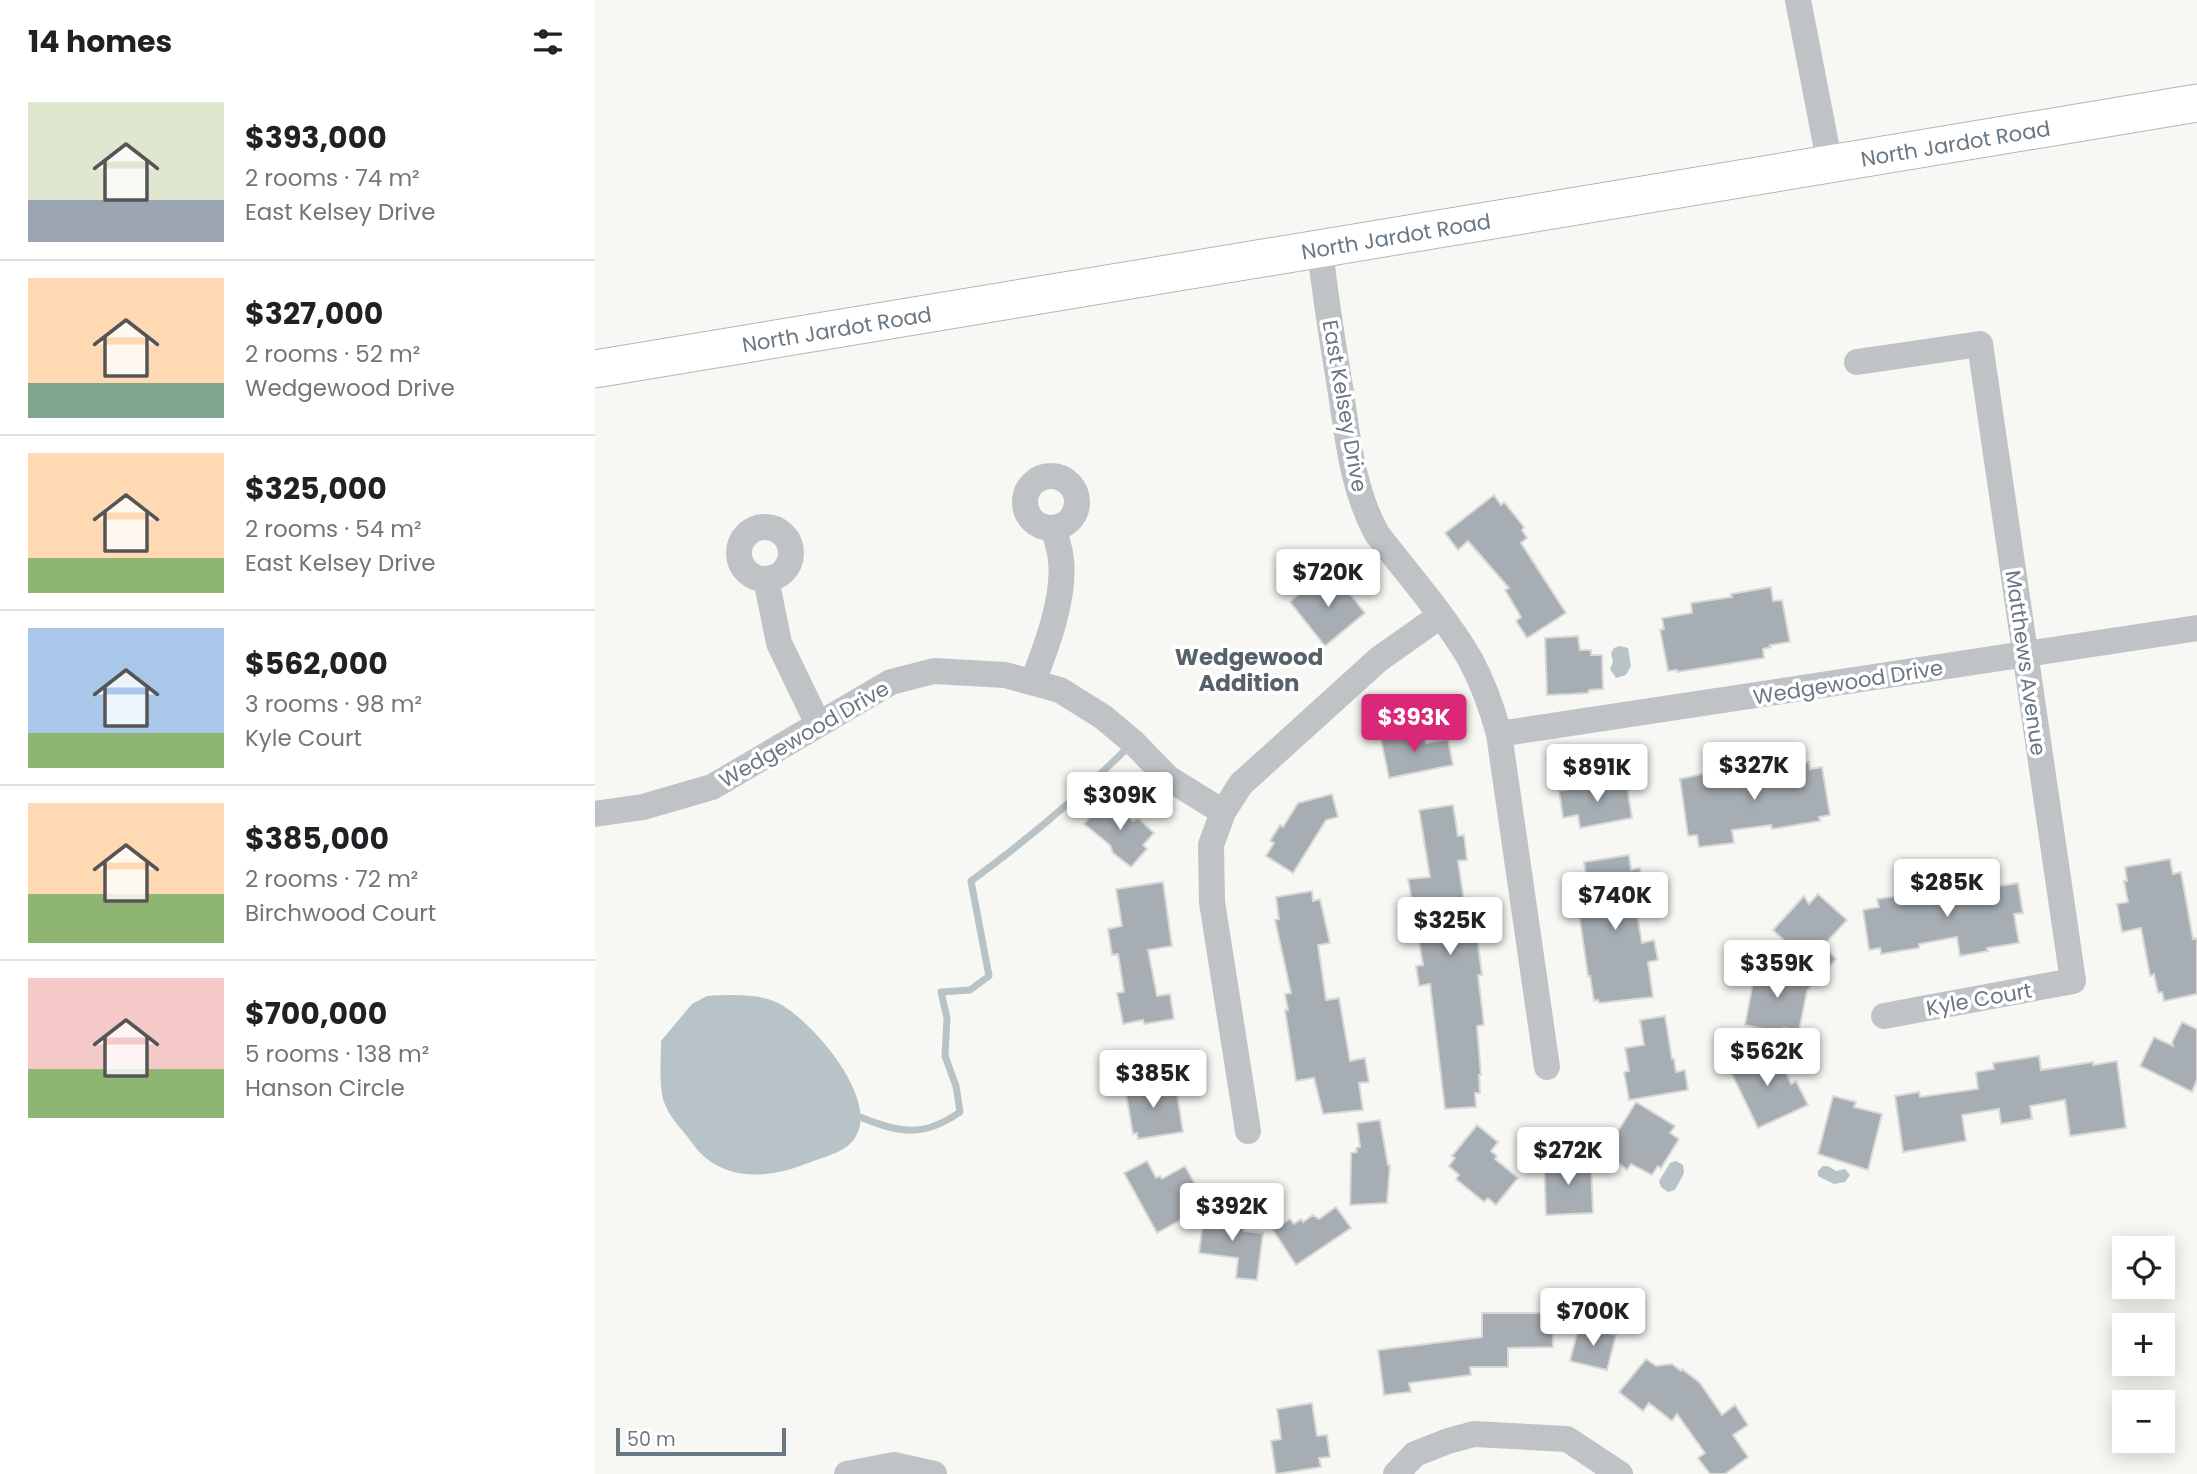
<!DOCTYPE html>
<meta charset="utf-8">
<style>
body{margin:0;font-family:Poppins,sans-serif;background:#f6f6f6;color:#202124;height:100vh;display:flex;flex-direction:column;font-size:26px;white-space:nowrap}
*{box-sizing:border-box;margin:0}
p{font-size:23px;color:#757577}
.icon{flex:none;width:38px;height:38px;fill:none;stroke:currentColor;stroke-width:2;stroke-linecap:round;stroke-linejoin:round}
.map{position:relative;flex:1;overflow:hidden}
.drawer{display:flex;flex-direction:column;background:#fff;width:595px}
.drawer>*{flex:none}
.controls{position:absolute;left:1517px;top:1236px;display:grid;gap:14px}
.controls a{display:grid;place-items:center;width:63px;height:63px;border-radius:0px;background:#fff;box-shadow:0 4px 18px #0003;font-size:35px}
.scale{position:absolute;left:21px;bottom:18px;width:170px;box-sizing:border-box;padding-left:7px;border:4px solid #697883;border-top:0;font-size:19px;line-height:24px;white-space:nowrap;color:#697883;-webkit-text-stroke:5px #fff;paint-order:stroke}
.price{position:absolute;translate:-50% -60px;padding:0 16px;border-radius:7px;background:#fff;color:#222;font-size:23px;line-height:46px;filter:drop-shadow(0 2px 4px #0008)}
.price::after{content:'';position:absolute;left:50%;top:42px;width:21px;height:16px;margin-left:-10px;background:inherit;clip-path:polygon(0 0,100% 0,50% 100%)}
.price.on{background:#db2777;color:#fff}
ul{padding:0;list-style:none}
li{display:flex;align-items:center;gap:21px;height:175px;padding:0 28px}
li+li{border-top:2px solid #e0e0e0}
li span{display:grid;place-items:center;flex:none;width:196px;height:140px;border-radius:0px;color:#555}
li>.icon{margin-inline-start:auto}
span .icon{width:84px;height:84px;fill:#fffc;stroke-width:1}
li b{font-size:30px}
h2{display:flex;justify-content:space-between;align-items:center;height:84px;padding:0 28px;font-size:30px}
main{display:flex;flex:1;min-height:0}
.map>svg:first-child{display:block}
</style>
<main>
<section class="drawer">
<h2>14 homes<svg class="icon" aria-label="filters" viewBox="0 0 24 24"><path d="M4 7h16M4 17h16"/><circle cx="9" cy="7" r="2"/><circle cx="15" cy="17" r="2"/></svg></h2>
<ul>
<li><span style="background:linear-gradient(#dfe7d0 70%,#9aa5b1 0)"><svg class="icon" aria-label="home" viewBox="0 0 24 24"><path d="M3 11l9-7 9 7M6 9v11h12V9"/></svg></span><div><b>$393,000</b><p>2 rooms · 74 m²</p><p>East Kelsey Drive</p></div></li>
<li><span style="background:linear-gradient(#ffd9b3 75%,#7fa58c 0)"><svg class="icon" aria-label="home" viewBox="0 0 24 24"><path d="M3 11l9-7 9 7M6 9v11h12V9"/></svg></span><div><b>$327,000</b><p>2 rooms · 52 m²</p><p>Wedgewood Drive</p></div></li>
<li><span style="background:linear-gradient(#ffd9b3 75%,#8fb573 0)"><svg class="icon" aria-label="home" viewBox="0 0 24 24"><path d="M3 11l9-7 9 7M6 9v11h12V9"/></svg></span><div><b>$325,000</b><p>2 rooms · 54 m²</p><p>East Kelsey Drive</p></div></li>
<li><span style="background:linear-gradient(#a9c7e8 75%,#8fb573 0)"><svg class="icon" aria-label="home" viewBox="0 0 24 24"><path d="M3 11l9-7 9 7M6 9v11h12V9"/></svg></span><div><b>$562,000</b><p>3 rooms · 98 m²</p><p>Kyle Court</p></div></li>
<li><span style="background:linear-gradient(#ffd9b3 65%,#8fb573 0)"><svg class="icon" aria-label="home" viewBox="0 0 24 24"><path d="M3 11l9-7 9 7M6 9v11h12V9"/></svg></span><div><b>$385,000</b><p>2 rooms · 72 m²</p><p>Birchwood Court</p></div></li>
<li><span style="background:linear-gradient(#f6c9c9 65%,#8fb573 0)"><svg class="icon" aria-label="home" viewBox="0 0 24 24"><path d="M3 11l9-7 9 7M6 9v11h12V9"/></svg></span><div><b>$700,000</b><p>5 rooms · 138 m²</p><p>Hanson Circle</p></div></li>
</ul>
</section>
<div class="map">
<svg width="1602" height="1474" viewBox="0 0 1602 1474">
<rect width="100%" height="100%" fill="#f7f7f4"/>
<path fill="#b7c3c6" d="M 1025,646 L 1033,648 L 1036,666 L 1031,675 L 1021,678 L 1015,669 L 1018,662 L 1016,653 L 1019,648 Z
M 112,996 C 134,995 160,993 181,1002 C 214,1017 282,1095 262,1134 C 254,1152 231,1156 213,1163 C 181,1176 142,1182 112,1159 C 104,1153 97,1143 91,1135 C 82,1124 72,1113 68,1099 C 64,1082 66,1059 66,1041 L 97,1004 Z
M 1081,1161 L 1088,1165 L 1089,1173 L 1080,1190 L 1073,1192 L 1066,1187 L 1064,1181 L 1075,1163 Z
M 1228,1166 L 1233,1166 L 1241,1171 L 1250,1169 L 1255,1175 L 1250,1182 L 1239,1184 L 1223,1176 L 1223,1171 Z"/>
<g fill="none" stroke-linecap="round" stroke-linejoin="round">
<path stroke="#b7c3c6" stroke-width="7" d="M 265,1117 C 305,1133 328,1138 365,1112 L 361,1086 L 350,1056 L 352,1018 L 346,992 L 375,990 L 394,976 L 376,881 C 432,840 486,795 535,745"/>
</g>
<path fill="#a7aeb3" stroke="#d9d9d7" stroke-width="2" d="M 899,495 L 906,505 L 909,502 L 929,527 L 927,530 L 932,538 L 926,543 L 971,613 L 932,638 L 921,621 L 926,617 L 910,590 L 914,588 L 873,541 L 863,550 L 850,533 Z
M 738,573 L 770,613 L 730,646 L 695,602 L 710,589 L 714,594 Z
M 1176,587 L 1178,601 L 1187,600 L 1195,642 L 1175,645 L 1176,647 L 1168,649 L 1169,658 L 1082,672 L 1082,670 L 1073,671 L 1065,630 L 1069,629 L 1067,618 L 1097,613 L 1096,603 L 1137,597 L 1136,594 Z
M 983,636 L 985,650 L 996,650 L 996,655 L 1007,655 L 1008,689 L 994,690 L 993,693 L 977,694 L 952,695 L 950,638 Z
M 811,730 L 811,735 L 825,733 L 826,736 L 829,735 L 831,743 L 853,739 L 858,765 L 794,778 L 785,735 Z
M 1197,759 L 1198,765 L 1214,762 L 1215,769 L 1227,767 L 1235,815 L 1224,817 L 1225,821 L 1177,829 L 1176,825 L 1137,830 L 1139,843 L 1104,847 L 1102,835 L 1093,836 L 1085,779 L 1115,772 L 1117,785 L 1131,783 L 1133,785 L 1170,781 L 1167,763 Z
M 1018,780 L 1019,788 L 1032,786 L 1037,818 L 985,828 L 983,815 L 968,818 L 964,791 L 996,786 L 995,783 Z
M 737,794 L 743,817 L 731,820 L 698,873 L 671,856 L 679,843 L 675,841 L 685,825 L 688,827 L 703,803 Z
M 510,799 L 538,821 L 543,818 L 559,833 L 548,845 L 552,849 L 536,867 L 518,853 L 515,845 L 489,824 Z
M 858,805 L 863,836 L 869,835 L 872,860 L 863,861 L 870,907 L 878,906 L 887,975 L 883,975 L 889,1025 L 882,1026 L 886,1075 L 884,1075 L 885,1093 L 880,1093 L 881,1107 L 850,1109 L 835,984 L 824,986 L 821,966 L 828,965 L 813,879 L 835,877 L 824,810 Z
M 1034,855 L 1036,870 L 1045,868 L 1049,896 L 1039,897 L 1047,943 L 1059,940 L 1063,960 L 1053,962 L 1058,997 L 1004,1003 L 1003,1000 L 999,1001 L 995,976 L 993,976 L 982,899 L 994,897 L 989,862 Z
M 1575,859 L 1578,874 L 1586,872 L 1598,939 L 1602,938 L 1602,994 L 1569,1001 L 1567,992 L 1563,993 L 1559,974 L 1555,976 L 1546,928 L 1527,932 L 1522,904 L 1533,902 L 1529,881 L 1532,881 L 1530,867 Z
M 1403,881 L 1404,886 L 1423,883 L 1428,913 L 1419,914 L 1424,943 L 1392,948 L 1393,951 L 1365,956 L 1362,937 L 1324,944 L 1324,948 L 1286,954 L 1285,948 L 1274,950 L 1268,910 L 1284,907 L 1282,899 Z
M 568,882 L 577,946 L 553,950 L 562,996 L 575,994 L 579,1019 L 549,1024 L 548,1020 L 528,1024 L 522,993 L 529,992 L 523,954 L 517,955 L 513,929 L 527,926 L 521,889 Z
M 717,891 L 718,901 L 725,899 L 735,943 L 723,945 L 731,1000 L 744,998 L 755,1061 L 770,1058 L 774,1082 L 764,1083 L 768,1110 L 728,1114 L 719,1078 L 701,1081 L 690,1010 L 693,1010 L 690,994 L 696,993 L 680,920 L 684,919 L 681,897 Z
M 1223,894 L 1252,920 L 1228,946 L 1241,959 L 1226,975 L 1178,930 L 1209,896 L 1214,904 Z
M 1161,967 L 1222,979 L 1212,991 L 1204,1031 L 1189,1028 L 1188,1033 L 1150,1025 Z
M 1070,1016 L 1077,1059 L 1079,1059 L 1081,1072 L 1090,1070 L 1093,1090 L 1034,1100 L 1029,1072 L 1034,1071 L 1030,1048 L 1049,1045 L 1045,1020 Z
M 1587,1022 L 1602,1029 L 1602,1080 L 1597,1092 L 1545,1066 L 1559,1037 L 1578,1046 L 1577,1042 Z
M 1179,1047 L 1196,1084 L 1201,1081 L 1213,1105 L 1163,1128 L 1134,1068 Z
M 1444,1056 L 1446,1070 L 1498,1062 L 1498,1065 L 1522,1061 L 1531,1128 L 1475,1136 L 1470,1100 L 1435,1106 L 1437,1119 L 1406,1124 L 1404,1109 L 1367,1115 L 1371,1141 L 1308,1152 L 1300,1096 L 1324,1092 L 1325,1097 L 1383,1089 L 1381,1072 L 1399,1069 L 1398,1063 Z
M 569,1078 L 571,1095 L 582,1093 L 588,1132 L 543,1139 L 542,1133 L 538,1134 L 530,1087 L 544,1085 L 543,1082 Z
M 1238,1096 L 1261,1102 L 1259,1107 L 1287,1114 L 1273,1170 L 1223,1154 Z
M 1041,1102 L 1080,1126 L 1075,1133 L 1084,1139 L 1066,1168 L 1063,1166 L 1057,1175 L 1036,1164 L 1032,1170 L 1010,1152 Z
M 785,1120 L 793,1165 L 795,1165 L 792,1203 L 755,1205 L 756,1153 L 762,1152 L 761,1148 L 765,1147 L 762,1123 Z
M 882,1125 L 903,1142 L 896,1151 L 902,1156 L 900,1159 L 923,1178 L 901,1205 L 893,1198 L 889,1202 L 861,1179 L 864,1175 L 854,1166 L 860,1158 L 857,1156 Z
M 970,1159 L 970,1161 L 996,1160 L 998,1213 L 951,1215 L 949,1160 Z
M 552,1161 L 561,1178 L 565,1176 L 567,1179 L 590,1166 L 612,1206 L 562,1233 L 529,1173 Z
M 741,1207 L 756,1228 L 701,1265 L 678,1230 L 695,1219 L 699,1224 L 706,1219 L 708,1222 L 718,1215 L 724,1219 Z
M 609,1214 L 650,1219 L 649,1231 L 668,1233 L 662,1280 L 641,1278 L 643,1258 L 604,1253 Z
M 887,1313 L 957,1313 L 958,1347 L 913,1348 L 913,1367 L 875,1367 L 876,1375 L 814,1383 L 816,1392 L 789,1395 L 783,1350 L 887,1337 Z
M 984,1325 L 1021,1335 L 1012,1370 L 975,1361 Z
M 1051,1359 L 1061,1366 L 1077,1364 L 1086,1371 L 1087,1369 L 1105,1383 L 1127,1415 L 1140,1405 L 1153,1425 L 1138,1435 L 1153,1457 L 1130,1474 L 1115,1474 L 1103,1458 L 1110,1453 L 1082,1414 L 1077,1421 L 1054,1403 L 1048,1411 L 1024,1392 Z
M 717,1403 L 722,1436 L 732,1435 L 735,1457 L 724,1458 L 726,1467 L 681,1474 L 676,1441 L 686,1439 L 682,1409 Z"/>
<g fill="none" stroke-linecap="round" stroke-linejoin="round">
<g stroke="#b1b7bb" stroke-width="39">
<g id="secondary">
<path id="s1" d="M 0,369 L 1602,103"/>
</g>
</g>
<path stroke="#bfc3c6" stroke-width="26" d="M 1203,0 L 1235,165
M 725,248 C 730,297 738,345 746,393 C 753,441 758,490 782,534 C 813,574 849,615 875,659 C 888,683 897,708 904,734 L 952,1067
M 1262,362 L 1385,344 L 1478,981 L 1289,1016
M430 502a26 26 0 1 1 52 0a26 26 0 1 1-52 0Z
M144 553a26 26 0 1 1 52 0a26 26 0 1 1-52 0Z
M 171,579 L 184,643 L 223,724
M 438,681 C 452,646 470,597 466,560 C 465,549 461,538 459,528
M 904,734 L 1602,628
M 0,814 L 48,807 L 117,787 L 296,682 L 339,671 L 410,675 L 465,690 L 508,717 L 538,742 L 573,778 L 628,812
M 653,1131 L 617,902 L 616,845 L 628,812 L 646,784 L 784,659 L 845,616
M 252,1474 L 299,1465 L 339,1474
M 801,1474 L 820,1454 L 853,1441 L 879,1434 L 972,1439 L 1025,1474"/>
<use href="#secondary" stroke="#fff" stroke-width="37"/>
</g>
<g text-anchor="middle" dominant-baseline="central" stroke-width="7" stroke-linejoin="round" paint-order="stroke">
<g font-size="21" fill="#697883" stroke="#fff">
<text stroke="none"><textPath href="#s1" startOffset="1379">North Jardot Road</textPath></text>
<text stroke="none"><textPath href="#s1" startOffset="812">North Jardot Road</textPath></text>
<text stroke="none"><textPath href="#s1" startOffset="245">North Jardot Road</textPath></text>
<text transform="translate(750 406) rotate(80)">East Kelsey Drive</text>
<text transform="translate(1431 663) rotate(82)">Matthews Avenue</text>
<text transform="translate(1253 682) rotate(-9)">Wedgewood Drive</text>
<text transform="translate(209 734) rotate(-30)">Wedgewood Drive</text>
<text transform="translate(1384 999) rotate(-10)">Kyle Court</text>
</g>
<g font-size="23" font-weight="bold" fill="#566168" stroke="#fff">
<text x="654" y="657">Wedgewood<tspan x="654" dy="26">Addition</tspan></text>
</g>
</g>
</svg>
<div class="controls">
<a><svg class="icon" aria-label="locate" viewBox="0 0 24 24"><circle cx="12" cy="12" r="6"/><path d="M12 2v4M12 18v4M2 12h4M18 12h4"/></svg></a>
<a>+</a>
<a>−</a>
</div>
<div class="scale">50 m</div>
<b class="price" style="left:733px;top:609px">$720K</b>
<b class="price on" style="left:819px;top:754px">$393K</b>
<b class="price" style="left:1159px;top:802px">$327K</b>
<b class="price" style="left:1002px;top:804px">$891K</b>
<b class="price" style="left:525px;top:832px">$309K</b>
<b class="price" style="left:1352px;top:919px">$285K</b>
<b class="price" style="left:1020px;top:932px">$740K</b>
<b class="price" style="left:855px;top:957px">$325K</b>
<b class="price" style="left:1182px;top:1000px">$359K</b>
<b class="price" style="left:1172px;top:1088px">$562K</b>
<b class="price" style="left:558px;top:1110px">$385K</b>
<b class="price" style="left:973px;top:1187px">$272K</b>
<b class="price" style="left:637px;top:1243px">$392K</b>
<b class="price" style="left:998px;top:1348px">$700K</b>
</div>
</main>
